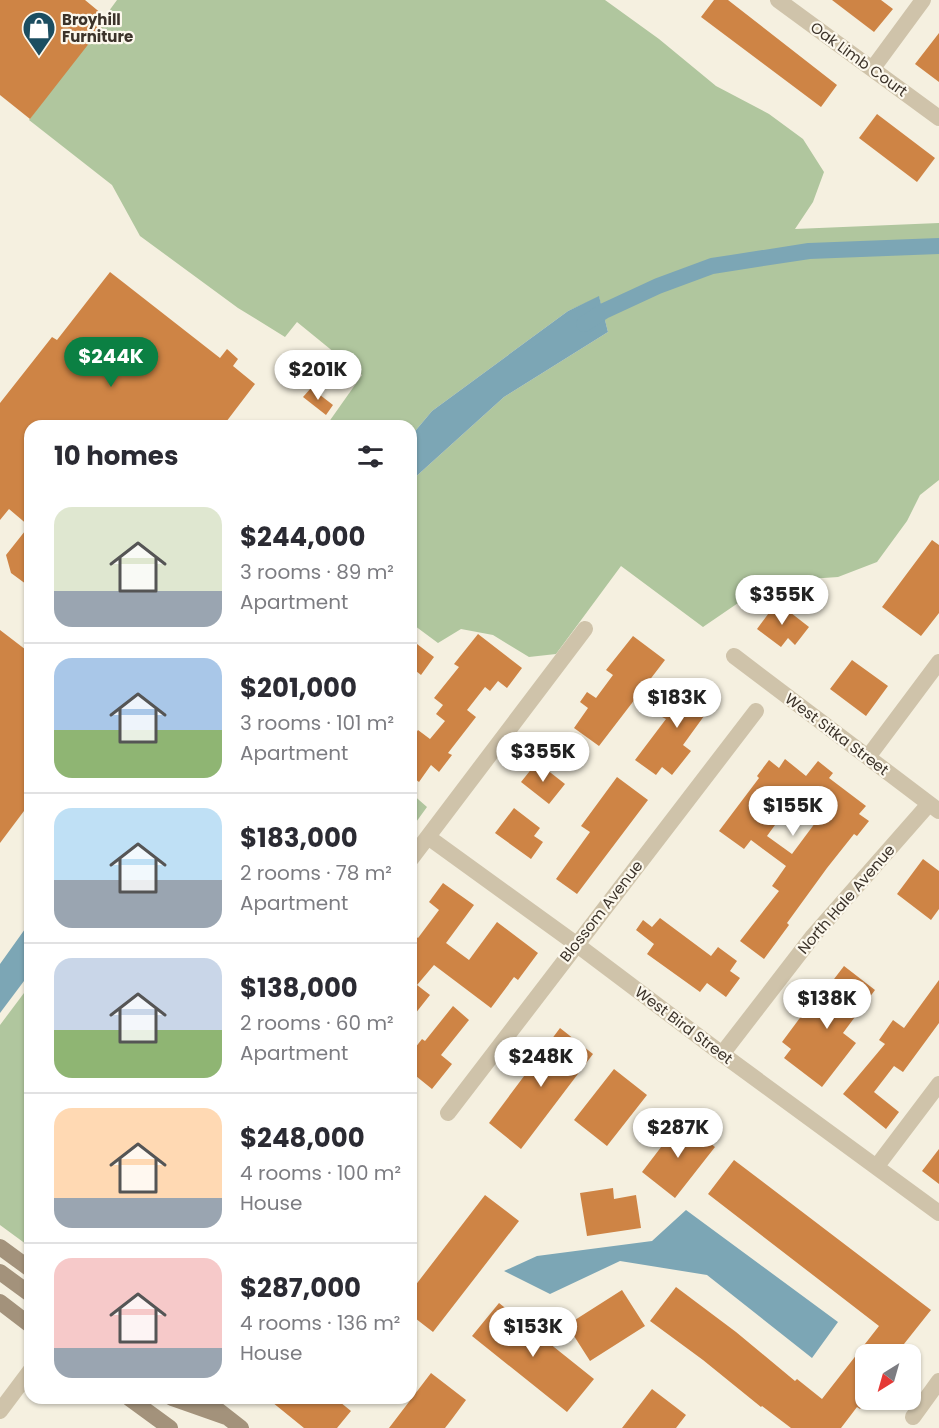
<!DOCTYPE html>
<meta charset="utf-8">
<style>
body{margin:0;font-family:Poppins,sans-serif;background:#f2f2f3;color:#2b2b33;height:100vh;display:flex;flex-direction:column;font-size:22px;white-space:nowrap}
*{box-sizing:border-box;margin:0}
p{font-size:20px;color:#7c7c81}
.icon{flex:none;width:33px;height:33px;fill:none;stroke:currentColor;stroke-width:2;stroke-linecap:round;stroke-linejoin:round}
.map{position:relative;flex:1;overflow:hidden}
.panel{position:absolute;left:24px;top:420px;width:393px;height:984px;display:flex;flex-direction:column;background:#fff;border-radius:18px;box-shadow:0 2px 4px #0004}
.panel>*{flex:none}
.needle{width:39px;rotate:217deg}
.fabs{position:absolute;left:855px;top:1344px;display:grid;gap:12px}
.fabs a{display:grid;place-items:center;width:66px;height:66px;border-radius:12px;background:#fff;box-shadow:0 2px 4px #0004;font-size:30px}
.price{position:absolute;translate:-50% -51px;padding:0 14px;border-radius:21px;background:#fff;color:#222;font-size:20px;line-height:39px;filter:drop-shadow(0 2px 3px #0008)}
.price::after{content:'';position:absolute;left:50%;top:36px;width:18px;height:14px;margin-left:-9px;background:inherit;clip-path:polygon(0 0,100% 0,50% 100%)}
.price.on{background:#0b8043;color:#fff}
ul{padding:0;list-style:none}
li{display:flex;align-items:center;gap:18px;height:150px;padding:0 30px}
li+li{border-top:2px solid #e1e1e2}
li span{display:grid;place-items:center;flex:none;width:168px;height:120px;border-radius:18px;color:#555}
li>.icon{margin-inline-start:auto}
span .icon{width:72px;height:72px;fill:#fffc;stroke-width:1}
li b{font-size:26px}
h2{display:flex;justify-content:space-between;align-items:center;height:72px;padding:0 30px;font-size:26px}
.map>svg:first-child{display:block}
</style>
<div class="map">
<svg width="939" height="1428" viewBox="0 0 939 1428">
<rect width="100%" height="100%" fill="#f5f0e0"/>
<path fill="#b0c69e" d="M 117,0 L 605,0 L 659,39 L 716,86 L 769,114 L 803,139 L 824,172 L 813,202 L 795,229 L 939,223 L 939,480 L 920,495 L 907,521 L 877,562 L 838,577 L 780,581 L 741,601 L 703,627 L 621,566 L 556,654 L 529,657 L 493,635 L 461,629 L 438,643 L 411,623 L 411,481 L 504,397 L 608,332 L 599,297 L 568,311 L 432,411 L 411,436 L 411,426 L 326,426 L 362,375 L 297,322 L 285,337 L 238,308 L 140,236 L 112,185 L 29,120 Z
M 411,793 L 427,807 L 411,829 Z
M 30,985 L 30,1247 L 0,1225 L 0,1025 Z"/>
<path fill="#7ca6b5" d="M 599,296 L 608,332 L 504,397 L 411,481 L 411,436 L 432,411 L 568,311 Z
M 30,922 L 30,973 L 0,1013 L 0,964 Z
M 686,1210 L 838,1322 L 812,1358 L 707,1275 L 620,1261 L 550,1294 L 504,1271 L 537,1256 L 652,1241 Z"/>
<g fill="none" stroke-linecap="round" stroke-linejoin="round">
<path stroke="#7ca6b5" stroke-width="16" d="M 584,324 L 604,311 L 658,286 L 712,266 L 809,251 L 939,246"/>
</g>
<path fill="#ce8445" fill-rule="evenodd" d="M 0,0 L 85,0 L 108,19 L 30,119 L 0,95 Z
M 714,0 L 728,0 L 837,85 L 821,107 L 701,17 Z
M 832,0 L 881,0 L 893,9 L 874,32 Z
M 939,33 L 939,82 L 915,64 Z
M 877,114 L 935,158 L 917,182 L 859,138 Z
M 110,272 L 220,358 L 227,349 L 238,359 L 233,366 L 255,384 L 223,426 L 30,426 L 30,587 L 11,573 L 6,555 L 29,526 L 9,509 L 0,520 L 0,403 L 52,337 L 57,340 Z
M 311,388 L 333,405 L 326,415 L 303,397 Z
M 932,540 L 939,545 L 939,613 L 921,636 L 882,607 Z
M 777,602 L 809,627 L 795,645 L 788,638 L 781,647 L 757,629 Z
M 0,630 L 30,653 L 30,803 L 0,843 Z
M 478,634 L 522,668 L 507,688 L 498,681 L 490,691 L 485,687 L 467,710 L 476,717 L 448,753 L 452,755 L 439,772 L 431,765 L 419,782 L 411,776 L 411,740 L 418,730 L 430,739 L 445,721 L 436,714 L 443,705 L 434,698 L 459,667 L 454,664 Z
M 633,636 L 665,660 L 599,746 L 574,728 L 588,708 L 580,702 L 587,692 L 596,698 L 613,675 L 606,670 Z
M 417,644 L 434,657 L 421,675 L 411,667 L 411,652 Z
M 852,660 L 888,686 L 866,716 L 830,689 Z
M 702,681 L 720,694 L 683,745 L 691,751 L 672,775 L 662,767 L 656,775 L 635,760 L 666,719 L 662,717 L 687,683 L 696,690 Z
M 785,759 L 806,776 L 818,761 L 833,773 L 829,778 L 866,806 L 859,814 L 869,821 L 857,836 L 854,834 L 827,868 L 787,923 L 789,925 L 764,959 L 740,941 L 779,891 L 772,886 L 786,866 L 751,840 L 744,849 L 719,831 L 759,778 L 757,776 L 769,760 L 779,768 ZM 803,795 L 824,811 L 792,854 L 767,836 L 791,803 L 795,806 Z
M 537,762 L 565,784 L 549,804 L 521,782 Z
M 617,777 L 648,800 L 577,894 L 556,879 L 590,832 L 581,826 Z
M 514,808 L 540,828 L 534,836 L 543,842 L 531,859 L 495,833 Z
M 923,859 L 939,871 L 939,909 L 931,920 L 897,894 Z
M 443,883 L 474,905 L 446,943 L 469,960 L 497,922 L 538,953 L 518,980 L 514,977 L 491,1008 L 434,965 L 417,985 L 430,995 L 411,1019 L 411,933 L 418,938 L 439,910 L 429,902 Z
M 660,918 L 711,956 L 718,947 L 737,961 L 730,971 L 740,978 L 726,997 L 707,983 L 700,992 L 647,954 L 654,944 L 636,930 L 643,920 L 652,927 Z
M 844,966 L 875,990 L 843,1033 L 856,1043 L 822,1087 L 784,1058 L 791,1049 L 782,1042 L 808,1007 L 822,1017 L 842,991 L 831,983 Z
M 939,980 L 939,1023 L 903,1072 L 894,1066 L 874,1092 L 899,1112 L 886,1129 L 843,1094 L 885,1044 L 879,1040 L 893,1020 L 904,1028 Z
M 453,1006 L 469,1020 L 441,1055 L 452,1064 L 432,1089 L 411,1072 L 411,1053 L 422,1039 L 425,1041 Z
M 560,1028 L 593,1054 L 521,1149 L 489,1123 Z
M 614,1069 L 647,1095 L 607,1146 L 574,1120 Z
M 681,1121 L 715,1147 L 675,1198 L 642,1172 Z
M 939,1149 L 939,1184 L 922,1171 Z
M 734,1160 L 931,1310 L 896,1354 L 866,1354 L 866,1402 L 860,1409 L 857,1407 L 841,1428 L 791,1428 L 762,1406 L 761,1407 L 703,1360 L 650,1321 L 676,1287 L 736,1332 L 795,1381 L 797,1379 L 822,1399 L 879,1326 L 708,1194 Z
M 613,1188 L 614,1199 L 636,1195 L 641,1228 L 587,1236 L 580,1193 Z
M 485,1195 L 519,1221 L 433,1332 L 411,1315 L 411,1291 Z
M 622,1290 L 645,1326 L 590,1361 L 567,1325 Z
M 499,1303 L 594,1379 L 567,1412 L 472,1336 Z
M 431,1373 L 466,1400 L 452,1419 L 445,1428 L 389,1428 Z
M 652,1389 L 686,1415 L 676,1428 L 622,1428 Z
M 267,1398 L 335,1398 L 351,1411 L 337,1428 L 304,1428 Z"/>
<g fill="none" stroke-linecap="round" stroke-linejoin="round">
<path stroke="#cfc3aa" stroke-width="16" d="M 778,0 L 939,118
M 873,68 L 923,0
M 734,656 L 939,811
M 868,757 L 939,662
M 428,837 L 576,944 L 722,1054 L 939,1213
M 411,859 L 585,629
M 722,1054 L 813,936 L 929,804
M 448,1113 L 756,711
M 877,1166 L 939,1084
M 0,1411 L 30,1371
M 913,1417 L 939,1381"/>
<path stroke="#a3927b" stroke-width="16" d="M 0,1247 L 30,1269
M 0,1272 L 30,1294
M 0,1302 L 30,1325
M 129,1398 L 170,1428
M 172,1398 L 226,1417
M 218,1410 L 241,1428"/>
</g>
<defs>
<g id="shop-pin" transform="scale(1.725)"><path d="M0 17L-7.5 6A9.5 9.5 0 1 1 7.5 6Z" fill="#1c4e61" stroke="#fcf8ed"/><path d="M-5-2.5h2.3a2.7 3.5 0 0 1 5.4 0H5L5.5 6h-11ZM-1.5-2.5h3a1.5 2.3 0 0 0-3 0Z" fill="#fff"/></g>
</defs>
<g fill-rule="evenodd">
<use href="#shop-pin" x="39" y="28"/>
</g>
<g text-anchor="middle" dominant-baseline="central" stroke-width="4.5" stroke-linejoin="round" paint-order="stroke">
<g font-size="15" font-weight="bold" fill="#3c332a" stroke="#fcf8ed" text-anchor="start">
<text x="62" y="19">Broyhill<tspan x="62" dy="17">Furniture</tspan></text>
</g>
<g font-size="15" fill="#3c332a" stroke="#fcf8ed">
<text transform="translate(859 59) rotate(36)">Oak Limb Court</text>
<text transform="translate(837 734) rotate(37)">West Sitka Street</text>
<text transform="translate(846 899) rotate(-49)">North Hale Avenue</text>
<text transform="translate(601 911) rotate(-52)">Blossom Avenue</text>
<text transform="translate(684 1025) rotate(37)">West Bird Street</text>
</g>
</g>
</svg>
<div class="fabs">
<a><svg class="needle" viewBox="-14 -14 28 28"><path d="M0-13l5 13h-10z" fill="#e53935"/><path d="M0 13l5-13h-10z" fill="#7c7c81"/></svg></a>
</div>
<b class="price on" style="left:111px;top:388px">$244K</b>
<b class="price" style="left:318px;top:401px">$201K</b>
<b class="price" style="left:782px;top:626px">$355K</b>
<b class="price" style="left:677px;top:729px">$183K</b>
<b class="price" style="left:543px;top:783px">$355K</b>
<b class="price" style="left:793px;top:837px">$155K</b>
<b class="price" style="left:827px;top:1030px">$138K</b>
<b class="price" style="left:541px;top:1088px">$248K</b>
<b class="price" style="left:678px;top:1159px">$287K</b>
<b class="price" style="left:533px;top:1358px">$153K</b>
<section class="panel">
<h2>10 homes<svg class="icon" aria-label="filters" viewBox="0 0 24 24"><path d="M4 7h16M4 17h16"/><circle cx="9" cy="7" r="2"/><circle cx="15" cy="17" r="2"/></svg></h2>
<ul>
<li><span style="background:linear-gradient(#dfe7d0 70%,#9aa5b1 0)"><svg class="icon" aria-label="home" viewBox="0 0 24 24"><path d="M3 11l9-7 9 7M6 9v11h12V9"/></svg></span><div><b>$244,000</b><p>3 rooms · 89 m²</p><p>Apartment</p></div></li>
<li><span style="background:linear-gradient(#a9c7e8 60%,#8fb573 0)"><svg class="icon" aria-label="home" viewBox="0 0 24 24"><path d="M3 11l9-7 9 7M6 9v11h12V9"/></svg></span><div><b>$201,000</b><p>3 rooms · 101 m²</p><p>Apartment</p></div></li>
<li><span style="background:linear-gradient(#bfe0f5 60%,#9aa5b1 0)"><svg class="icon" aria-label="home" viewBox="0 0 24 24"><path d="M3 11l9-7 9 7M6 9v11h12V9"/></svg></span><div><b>$183,000</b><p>2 rooms · 78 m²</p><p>Apartment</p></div></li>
<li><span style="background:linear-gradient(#c9d6e8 60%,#8fb573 0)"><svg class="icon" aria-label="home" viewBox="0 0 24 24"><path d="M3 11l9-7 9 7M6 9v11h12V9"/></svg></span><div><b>$138,000</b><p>2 rooms · 60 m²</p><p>Apartment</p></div></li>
<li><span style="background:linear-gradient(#ffd9b3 75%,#9aa5b1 0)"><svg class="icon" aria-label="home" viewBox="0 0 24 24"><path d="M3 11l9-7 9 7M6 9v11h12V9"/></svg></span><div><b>$248,000</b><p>4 rooms · 100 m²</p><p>House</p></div></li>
<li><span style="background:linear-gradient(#f6c9c9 75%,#9aa5b1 0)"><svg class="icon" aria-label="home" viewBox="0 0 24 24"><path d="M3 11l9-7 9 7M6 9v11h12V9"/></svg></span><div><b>$287,000</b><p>4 rooms · 136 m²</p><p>House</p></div></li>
</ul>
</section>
</div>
